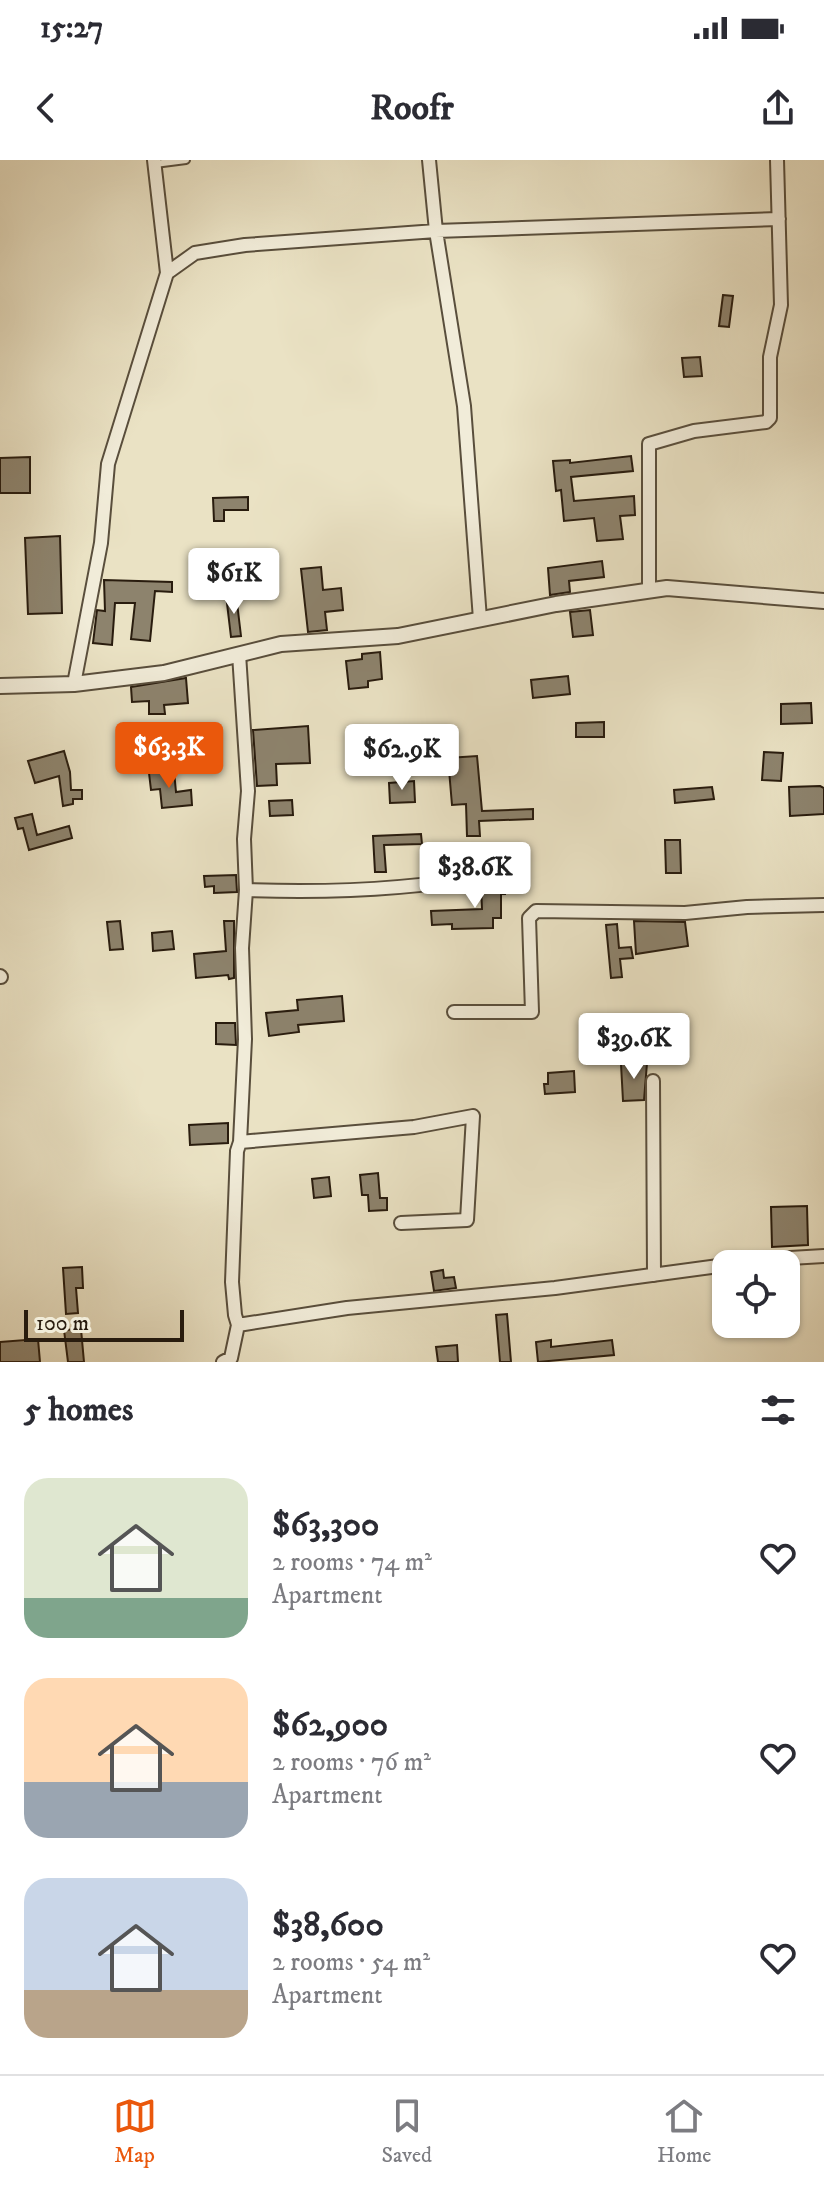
<!DOCTYPE html>
<meta charset="utf-8">
<style>
body{margin:0;font-family:"IM FELL DW Pica",serif;background:#f7f7f7;color:#2b2b33;height:100vh;display:flex;flex-direction:column;font-size:30px;white-space:nowrap}
*{box-sizing:border-box;margin:0}
p{font-size:26px;color:#7c7c81}
.icon{flex:none;width:44px;height:44px;fill:none;stroke:currentColor;stroke-width:2;stroke-linecap:round;stroke-linejoin:round}
.map{position:relative;height:1202px;overflow:hidden}
.panel{display:flex;flex-direction:column;background:#fff;flex:1}
.panel>*{flex:none}
.fabs{position:absolute;left:712px;top:1090px;display:grid;gap:16px}
.fabs a{display:grid;place-items:center;width:88px;height:88px;border-radius:16px;background:#fff;box-shadow:0 2px 6px #0004;font-size:40px}
.scale{position:absolute;left:24px;bottom:20px;width:160px;box-sizing:border-box;padding-left:8px;border:4px solid #291c0e;border-top:0;font-size:22px;line-height:28px;white-space:nowrap;color:#291c0e;-webkit-text-stroke:6px #f1ecd9;paint-order:stroke}
.price{position:absolute;translate:-50% -68px;padding:0 18px;border-radius:8px;background:#fff;color:#222;font-size:26px;line-height:52px;filter:drop-shadow(0 2px 4px #0008)}
.price::after{content:'';position:absolute;left:50%;top:48px;width:24px;height:18px;margin-left:-12px;background:inherit;clip-path:polygon(0 0,100% 0,50% 100%)}
.price.on{background:#ea580c;color:#fff}
ul{padding:0;list-style:none}
li{display:flex;align-items:center;gap:24px;height:200px;padding:0 24px}
li span{display:grid;place-items:center;flex:none;width:224px;height:160px;border-radius:24px;color:#555}
li>.icon{margin-inline-start:auto}
span .icon{width:96px;height:96px;fill:#fffc;stroke-width:1}
li b{font-size:34px}
h2{display:flex;justify-content:space-between;align-items:center;height:96px;padding:0 24px;font-size:34px}
.status{display:flex;justify-content:space-between;align-items:center;height:56px;padding:0 40px;background:#fff;direction:ltr}
.status svg{height:22px;fill:currentColor}
header{display:flex;justify-content:space-between;align-items:center;height:104px;padding:0 24px;background:#fff;font-size:36px;font-weight:700}
.tabs{display:flex;justify-content:space-around;align-items:center;height:112px;border-top:2px solid #e1e1e2;background:#fff;font-size:22px;color:#7c7c81}
.tabs a{display:grid;justify-items:center;gap:4px}
.tabs .on{color:#ea580c}
.map>svg:first-child{display:block}
</style>
<div class="status"><b>15:27</b><svg viewBox="0 0 49 12"><path d="M0 12V9h3v3zM5 12V6h3v6zM10 12V3h3v9zM15 12V0h3v12zM26 1h20v11H26zM47 4h2v5h-2z"/></svg></div>
<header><svg class="icon" aria-label="back" viewBox="0 0 24 24"><path d="M15 5l-7 7 7 7"/></svg>Roofr<svg class="icon" aria-label="share" viewBox="0 0 24 24"><path d="M12 15V3M7 8l5-5 5 5M5 13v7h14v-7"/></svg></header>
<div class="map">
<svg width="824" height="1202" viewBox="0 0 824 1202">
<rect width="100%" height="100%" fill="#eae2c4"/>
<filter id="stains"><feTurbulence type="fractalNoise" baseFrequency=".0025" numOctaves="4"/><feColorMatrix values="0 0 0 0 .2 0 0 0 0 .09 0 0 0 0 .02 0 0 0 .5 -.17"/></filter>
<radialGradient id="worn" r=".72"><stop offset=".6" stop-color="#630" stop-opacity="0"/><stop offset="1" stop-color="#630" stop-opacity=".3"/></radialGradient>
<path fill="#8d836d" stroke="#291c0e" stroke-width="2" d="M 723,135 L 733,136 L 729,167 L 719,166 Z
M 700,197 L 702,216 L 684,217 L 682,198 Z
M 631,296 L 633,311 L 571,317 L 574,341 L 634,336 L 635,355 L 620,356 L 623,379 L 597,381 L 594,358 L 564,361 L 561,330 L 556,331 L 553,301 L 570,300 L 570,303 Z
M 30,297 L 30,333 L 0,333 L 0,298 Z
M 248,337 L 248,350 L 224,350 L 224,361 L 214,361 L 213,338 Z
M 60,376 L 62,453 L 28,454 L 25,378 Z
M 602,401 L 604,417 L 569,421 L 570,432 L 550,435 L 548,408 Z
M 321,407 L 323,430 L 341,428 L 343,450 L 325,452 L 327,470 L 308,472 L 301,409 Z
M 104,420 L 172,422 L 172,432 L 155,431 L 150,481 L 131,479 L 135,443 L 115,443 L 112,485 L 93,483 L 97,450 L 105,451 Z
M 236,434 L 241,476 L 231,477 L 226,435 Z
M 590,450 L 593,475 L 573,477 L 570,452 Z
M 380,492 L 382,519 L 368,521 L 368,527 L 349,529 L 346,501 L 362,499 L 362,494 Z
M 568,516 L 570,534 L 533,538 L 531,520 Z
M 186,518 L 188,543 L 164,545 L 165,554 L 149,554 L 149,541 L 132,542 L 131,527 Z
M 811,543 L 812,563 L 781,564 L 781,544 Z
M 604,562 L 604,577 L 576,577 L 576,563 Z
M 308,566 L 310,603 L 276,604 L 277,625 L 257,626 L 253,570 Z
M 418,579 L 419,600 L 387,601 L 387,580 Z
M 64,591 L 70,612 L 71,630 L 82,630 L 82,639 L 73,639 L 73,644 L 63,646 L 59,616 L 35,623 L 28,601 Z
M 764,592 L 783,593 L 781,621 L 762,620 Z
M 477,596 L 482,651 L 533,649 L 533,659 L 479,661 L 480,676 L 467,676 L 466,644 L 452,645 L 448,598 Z
M 174,611 L 176,632 L 191,630 L 192,645 L 162,648 L 160,629 L 151,630 L 149,613 Z
M 414,621 L 415,642 L 390,643 L 389,623 Z
M 820,626 L 824,628 L 824,654 L 790,656 L 789,627 Z
M 712,627 L 714,639 L 675,643 L 674,630 Z
M 292,640 L 293,655 L 270,656 L 269,641 Z
M 32,654 L 37,675 L 69,666 L 72,678 L 29,690 L 23,668 L 18,669 L 15,658 Z
M 421,674 L 422,684 L 384,685 L 386,712 L 375,712 L 373,676 Z
M 665,680 L 680,680 L 681,713 L 666,713 Z
M 236,715 L 237,732 L 214,733 L 214,726 L 205,727 L 204,716 Z
M 495,720 L 505,720 L 505,734 L 501,734 L 501,758 L 493,758 L 493,768 L 452,769 L 452,764 L 432,765 L 431,751 L 482,749 L 481,725 Z
M 120,761 L 123,789 L 110,790 L 107,762 Z
M 224,761 L 234,761 L 234,818 L 229,819 L 228,815 L 196,818 L 194,794 L 226,791 Z
M 634,761 L 685,762 L 688,786 L 636,794 Z
M 617,764 L 619,788 L 631,787 L 633,798 L 620,799 L 622,817 L 611,818 L 606,765 Z
M 172,771 L 174,789 L 153,791 L 152,773 Z
M 342,836 L 344,861 L 298,865 L 299,872 L 269,876 L 266,853 L 298,850 L 297,840 Z
M 216,863 L 235,863 L 236,885 L 216,884 Z
M 614,864 L 617,882 L 598,884 L 596,865 Z
M 647,903 L 644,940 L 623,941 L 621,904 Z
M 574,911 L 575,932 L 545,934 L 544,924 L 548,924 L 548,913 Z
M 228,963 L 228,983 L 190,985 L 189,965 Z
M 378,1013 L 380,1038 L 387,1038 L 387,1050 L 369,1051 L 368,1035 L 362,1035 L 360,1015 Z
M 329,1017 L 331,1036 L 314,1038 L 312,1019 Z
M 807,1046 L 808,1085 L 772,1087 L 771,1047 Z
M 82,1107 L 83,1128 L 76,1128 L 78,1153 L 66,1154 L 63,1108 Z
M 443,1110 L 444,1118 L 454,1117 L 456,1128 L 434,1131 L 431,1112 Z
M 507,1154 L 511,1202 L 500,1202 L 496,1155 Z
M 81,1169 L 84,1202 L 68,1202 L 64,1170 Z
M 38,1179 L 40,1202 L 0,1202 L 0,1182 Z
M 551,1180 L 551,1187 L 612,1180 L 614,1195 L 538,1202 L 536,1182 Z
M 457,1185 L 458,1202 L 438,1202 L 436,1187 Z"/>
<g fill="none" stroke-linecap="round" stroke-linejoin="round">
<g stroke="#594e3c" stroke-width="10">
<path id="service" d="M 155,4 L 186,0"/>
</g>
<g stroke="#594e3c" stroke-width="16">
<path id="minor" d="M 429,0 L 436,71 L 464,246 L 480,459
M 167,113 L 195,93 L 245,85 L 436,71 L 779,59
M 649,431 L 649,284 L 694,271 L 766,262 L 770,258 L 770,197 L 781,145 L 777,0
M 74,524 L 101,383 L 108,304 L 167,113 L 154,0
M 246,730 C 327,733 409,730 488,715
M 0,816 L 1,817
M 454,852 L 532,852 L 529,758 L 536,751 L 685,753 L 747,747 L 824,745
M 653,921 L 654,1115
M 240,982 L 414,967 L 473,956 L 467,1060 L 401,1063
M 733,1104 L 773,1099 L 824,1096
M 238,1165 L 347,1148 L 555,1128 L 726,1105
M 223,1202 L 231,1198 L 238,1165 L 235,1155 L 232,1122 L 237,991 L 240,982 L 245,879 L 242,788 L 246,730 L 244,679 L 248,631 L 239,494"/>
</g>
<g stroke="#594e3c" stroke-width="18">
<path id="tertiary" d="M 0,526 L 74,524 L 164,513 L 281,484 L 398,476 L 556,444 L 667,428 L 824,441"/>
</g>
<use href="#service" stroke="#f1ecd9" stroke-width="6"/>
<use href="#minor" stroke="#f1ecd9" stroke-width="12"/>
<use href="#tertiary" stroke="#f1ecd9" stroke-width="14"/>
</g>
<rect width="100%" height="100%" filter="url(#stains)"/>
<rect width="100%" height="100%" fill="url(#worn)"/>
</svg>
<div class="fabs">
<a><svg class="icon" aria-label="locate" viewBox="0 0 24 24"><circle cx="12" cy="12" r="6"/><path d="M12 2v4M12 18v4M2 12h4M18 12h4"/></svg></a>
</div>
<div class="scale">100 m</div>
<b class="price" style="left:234px;top:456px">$61K</b>
<b class="price on" style="left:169px;top:630px">$63.3K</b>
<b class="price" style="left:402px;top:632px">$62.9K</b>
<b class="price" style="left:475px;top:750px">$38.6K</b>
<b class="price" style="left:634px;top:921px">$39.6K</b>
</div>
<section class="panel">
<h2>5 homes<svg class="icon" aria-label="filters" viewBox="0 0 24 24"><path d="M4 7h16M4 17h16"/><circle cx="9" cy="7" r="2"/><circle cx="15" cy="17" r="2"/></svg></h2>
<ul>
<li><span style="background:linear-gradient(#dfe7d0 75%,#7fa58c 0)"><svg class="icon" aria-label="home" viewBox="0 0 24 24"><path d="M3 11l9-7 9 7M6 9v11h12V9"/></svg></span><div><b>$63,300</b><p>2 rooms · 74 m²</p><p>Apartment</p></div><svg class="icon" aria-label="heart" viewBox="0 0 24 24"><path d="M12 20l-8-8c-3-5 5-10 8-4 3-6 11-1 8 4z"/></svg></li>
<li><span style="background:linear-gradient(#ffd9b3 65%,#9aa5b1 0)"><svg class="icon" aria-label="home" viewBox="0 0 24 24"><path d="M3 11l9-7 9 7M6 9v11h12V9"/></svg></span><div><b>$62,900</b><p>2 rooms · 76 m²</p><p>Apartment</p></div><svg class="icon" aria-label="heart" viewBox="0 0 24 24"><path d="M12 20l-8-8c-3-5 5-10 8-4 3-6 11-1 8 4z"/></svg></li>
<li><span style="background:linear-gradient(#c9d6e8 70%,#b9a48a 0)"><svg class="icon" aria-label="home" viewBox="0 0 24 24"><path d="M3 11l9-7 9 7M6 9v11h12V9"/></svg></span><div><b>$38,600</b><p>2 rooms · 54 m²</p><p>Apartment</p></div><svg class="icon" aria-label="heart" viewBox="0 0 24 24"><path d="M12 20l-8-8c-3-5 5-10 8-4 3-6 11-1 8 4z"/></svg></li>
</ul>
</section>
<nav class="tabs">
<a class="on"><svg class="icon" aria-label="map" viewBox="0 0 24 24"><path d="M3 6l6-2 6 2 6-2v14l-6 2-6-2-6 2zM9 4v14M15 6v14"/></svg>Map</a>
<a><svg class="icon" aria-label="saved" viewBox="0 0 24 24"><path d="M7 4h10v16l-5-4-5 4z"/></svg>Saved</a>
<a><svg class="icon" aria-label="home" viewBox="0 0 24 24"><path d="M3 11l9-7 9 7M6 9v11h12V9"/></svg>Home</a>
</nav>
